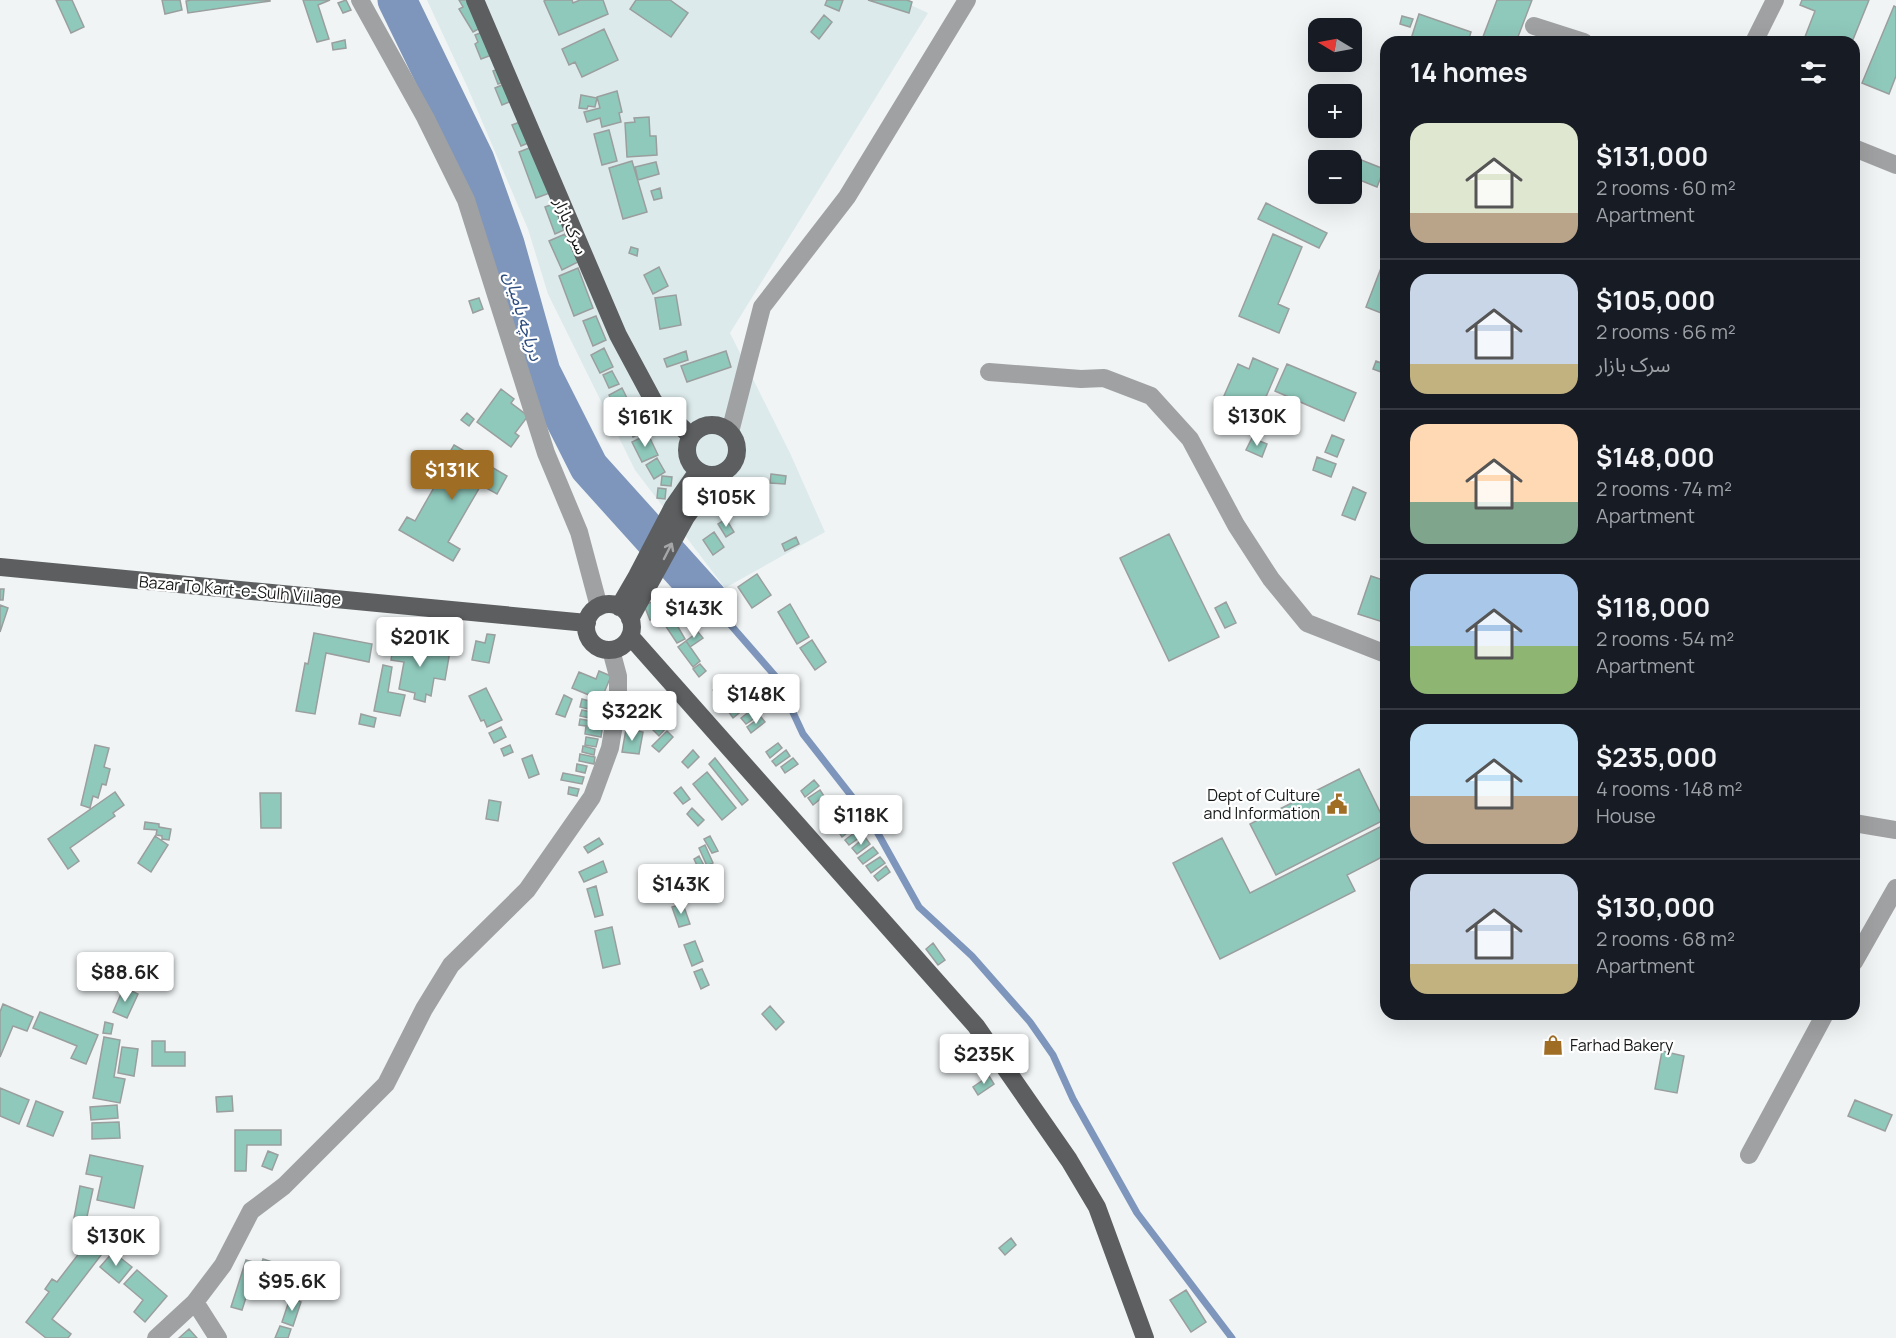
<!DOCTYPE html>
<meta charset="utf-8">
<style>
body{margin:0;font-family:Manrope,"Noto Sans Arabic",sans-serif;background:#20242c;color:#f1f3f6;height:100vh;display:flex;flex-direction:column;font-size:22px;white-space:nowrap}
*{box-sizing:border-box;margin:0}
p{font-size:20px;color:#9ea1a6}
.icon{flex:none;width:33px;height:33px;fill:none;stroke:currentColor;stroke-width:2;stroke-linecap:round;stroke-linejoin:round}
.map{position:relative;flex:1;overflow:hidden}
.drawer{position:absolute;left:1380px;top:36px;width:480px;height:984px;display:flex;flex-direction:column;background:#171b24;border-radius:18px;box-shadow:0 6px 24px #0002}
.drawer>*{flex:none}
.needle{width:39px;rotate:280deg}
.buttons{position:absolute;left:1308px;top:18px;display:grid;gap:12px}
.buttons a{display:grid;place-items:center;width:54px;height:54px;border-radius:12px;background:#171b24;box-shadow:0 6px 24px #0002;font-size:30px}
.price{position:absolute;translate:-50% -51px;padding:0 14px;border-radius:6px;background:#fff;color:#222;font-size:20px;line-height:39px;filter:drop-shadow(0 2px 3px #0008)}
.price::after{content:'';position:absolute;left:50%;top:36px;width:18px;height:14px;margin-left:-9px;background:inherit;clip-path:polygon(0 0,100% 0,50% 100%)}
.price.active{background:#a06d24;color:#fff}
ul{padding:0;list-style:none}
li{display:flex;align-items:center;gap:18px;height:150px;padding:0 30px}
li+li{border-top:2px solid #363941}
li span{display:grid;place-items:center;flex:none;width:168px;height:120px;border-radius:18px;color:#555}
li>.icon{margin-inline-start:auto}
span .icon{width:72px;height:72px;fill:#fffc;stroke-width:1}
li b{font-size:26px}
h2{display:flex;justify-content:space-between;align-items:center;height:72px;padding:0 30px;font-size:26px}
.map>svg:first-child{display:block}
</style>
<div class="map">
<svg width="1896" height="1338" viewBox="0 0 1896 1338">
<rect width="100%" height="100%" fill="#f0f4f5"/>
<path fill="#dceaeb" d="M 427,0 L 900,0 L 928,13 L 730,333 L 790,453 L 825,532 L 725,588 L 635,470 L 548,294 L 528,229 L 467,86 Z"/>
<g fill="none" stroke-linecap="round" stroke-linejoin="round">
<path stroke="#7e96bc" stroke-width="7" d="M 708,599 L 777,678 L 803,734 L 871,821 L 919,907 L 972,956 L 1030,1022 L 1053,1055 L 1073,1099 L 1137,1213 L 1232,1338"/>
<path stroke="#7e96bc" stroke-width="39" d="M 397,0 L 475,160 L 505,244 L 541,372 L 589,467 L 708,599"/>
</g>
<path fill="#8fc9bc" stroke="#9a9e9d" stroke-width="1.5" d="M 56,0 L 72,0 L 84,27 L 71,33 Z
M 162,0 L 180,0 L 182,10 L 165,14 Z
M 191,0 L 270,0 L 270,1 L 188,13 L 186,1 Z
M 303,0 L 330,0 L 318,5 L 329,39 L 317,42 Z
M 346,0 L 351,10 L 343,13 L 338,3 Z
M 459,0 L 472,0 L 486,25 L 473,32 L 459,9 L 463,7 Z
M 546,0 L 572,0 L 573,3 L 580,0 L 603,0 L 608,14 L 559,35 L 544,1 Z
M 636,0 L 670,0 L 688,13 L 671,37 L 630,9 Z
M 827,0 L 843,0 L 839,11 L 825,5 Z
M 868,0 L 907,0 L 912,2 L 909,13 Z
M 1497,0 L 1532,0 L 1516,42 L 1481,42 Z
M 1802,0 L 1869,0 L 1852,42 L 1803,42 L 1815,11 L 1800,5 Z
M 1894,6 L 1896,7 L 1896,76 L 1889,94 L 1862,83 Z
M 1419,14 L 1471,32 L 1468,42 L 1410,42 Z
M 824,15 L 832,22 L 819,39 L 811,32 Z
M 1402,16 L 1413,19 L 1410,27 L 1400,24 Z
M 604,29 L 618,60 L 582,77 L 575,62 L 569,65 L 562,49 Z
M 488,30 L 497,53 L 481,59 L 475,44 L 478,42 L 475,35 Z
M 345,40 L 346,48 L 333,50 L 332,43 Z
M 502,68 L 507,81 L 498,84 L 493,71 Z
M 509,82 L 516,99 L 502,105 L 495,88 Z
M 617,91 L 622,112 L 619,113 L 621,122 L 602,127 L 600,118 L 587,122 L 584,112 L 600,108 L 597,97 Z
M 581,95 L 597,98 L 595,107 L 588,106 L 587,109 L 579,108 Z
M 649,117 L 650,136 L 656,136 L 657,155 L 627,157 L 625,123 L 635,122 L 634,118 Z
M 525,120 L 533,141 L 521,146 L 512,125 Z
M 609,130 L 617,161 L 602,165 L 594,134 Z
M 537,145 L 555,191 L 536,198 L 519,152 Z
M 1341,152 L 1384,169 L 1377,187 L 1352,177 L 1352,160 L 1337,160 Z
M 632,161 L 647,212 L 623,219 L 609,168 Z
M 656,162 L 659,174 L 638,180 L 635,167 Z
M 660,188 L 662,198 L 654,200 L 651,191 Z
M 556,203 L 566,229 L 555,234 L 545,207 Z
M 1266,203 L 1327,233 L 1319,248 L 1258,219 Z
M 565,234 L 578,262 L 562,270 L 549,241 Z
M 1273,234 L 1302,247 L 1278,304 L 1289,309 L 1279,333 L 1239,316 Z
M 631,247 L 638,249 L 637,256 L 629,253 Z
M 1386,255 L 1386,315 L 1366,307 Z
M 659,267 L 668,286 L 653,294 L 644,275 Z
M 578,268 L 593,308 L 574,316 L 559,276 Z
M 676,295 L 681,325 L 660,329 L 655,298 Z
M 479,298 L 483,309 L 473,313 L 469,301 Z
M 596,316 L 606,340 L 593,346 L 583,321 Z
M 604,348 L 613,367 L 600,373 L 591,355 Z
M 686,351 L 688,360 L 667,367 L 664,359 Z
M 726,351 L 731,367 L 687,382 L 681,366 Z
M 1253,358 L 1278,369 L 1252,429 L 1216,414 L 1238,364 L 1249,369 Z
M 1376,361 L 1384,364 L 1381,372 L 1373,369 Z
M 1287,364 L 1356,393 L 1344,421 L 1275,391 Z
M 612,371 L 619,384 L 609,388 L 603,375 Z
M 622,388 L 630,404 L 616,410 L 609,395 Z
M 501,389 L 514,399 L 511,403 L 528,416 L 515,433 L 519,436 L 511,447 L 477,422 Z
M 632,409 L 643,432 L 633,437 L 622,414 Z
M 467,413 L 474,419 L 469,426 L 461,420 Z
M 648,434 L 658,455 L 642,462 L 632,442 Z
M 1332,435 L 1344,440 L 1337,457 L 1325,452 Z
M 1252,438 L 1267,444 L 1262,457 L 1246,450 Z
M 454,445 L 507,476 L 497,494 L 481,485 L 448,542 L 460,549 L 453,561 L 399,530 L 407,517 L 415,521 L 449,461 L 446,459 Z
M 1317,457 L 1336,464 L 1331,477 L 1313,470 Z
M 657,458 L 665,472 L 654,479 L 646,465 Z
M 771,474 L 786,476 L 785,484 L 770,483 Z
M 662,476 L 672,477 L 671,486 L 661,485 Z
M 1353,487 L 1366,493 L 1355,520 L 1342,515 Z
M 658,488 L 666,489 L 665,499 L 657,498 Z
M 726,519 L 734,532 L 726,537 L 718,524 Z
M 714,532 L 724,547 L 713,555 L 703,540 Z
M 1169,534 L 1219,637 L 1169,661 L 1120,558 Z
M 796,537 L 799,544 L 785,551 L 782,544 Z
M 757,574 L 771,595 L 752,608 L 738,587 Z
M 1371,576 L 1386,581 L 1386,623 L 1358,614 Z
M 0,589 L 4,589 L 3,600 L 0,600 Z
M 666,600 L 673,618 L 665,621 L 659,602 Z
M 652,602 L 658,617 L 650,620 L 644,605 Z
M 1226,602 L 1236,623 L 1225,628 L 1215,608 Z
M 790,604 L 809,637 L 797,644 L 778,612 Z
M 0,605 L 8,608 L 0,632 Z
M 674,620 L 685,639 L 677,643 L 665,625 Z
M 440,627 L 446,645 L 438,647 L 437,643 L 433,645 L 430,638 L 418,642 L 416,635 Z
M 698,632 L 703,638 L 690,647 L 686,641 Z
M 314,633 L 372,644 L 369,662 L 326,653 L 315,714 L 296,711 L 305,663 L 308,664 Z
M 487,634 L 495,635 L 489,663 L 472,660 L 476,641 L 485,643 Z
M 812,640 L 826,662 L 815,670 L 800,648 Z
M 394,641 L 450,651 L 445,680 L 434,678 L 431,696 L 426,694 L 425,702 L 414,699 L 415,693 L 399,689 L 404,662 L 391,660 Z
M 686,641 L 700,661 L 693,667 L 678,647 Z
M 700,664 L 706,671 L 699,677 L 693,669 Z
M 383,665 L 392,667 L 388,692 L 405,695 L 400,716 L 374,711 Z
M 599,671 L 611,676 L 601,700 L 572,688 L 579,672 L 596,679 Z
M 727,679 L 731,684 L 717,694 L 713,690 Z
M 731,684 L 736,690 L 720,702 L 715,696 Z
M 486,688 L 502,720 L 487,727 L 484,720 L 481,721 L 469,696 Z
M 742,688 L 747,695 L 736,703 L 731,697 Z
M 564,695 L 572,699 L 565,717 L 556,714 Z
M 582,699 L 608,706 L 606,713 L 580,707 Z
M 730,699 L 734,704 L 726,709 L 723,704 Z
M 734,706 L 739,713 L 733,718 L 728,711 Z
M 754,708 L 759,715 L 746,724 L 741,718 Z
M 582,710 L 605,715 L 604,721 L 580,716 Z
M 664,710 L 674,719 L 659,736 L 649,726 Z
M 361,714 L 376,718 L 374,727 L 359,724 Z
M 761,717 L 765,722 L 751,733 L 747,727 Z
M 580,719 L 603,723 L 601,737 L 585,734 L 586,726 L 579,725 Z
M 501,727 L 506,737 L 494,743 L 489,733 Z
M 626,729 L 643,732 L 639,754 L 622,752 Z
M 667,731 L 673,737 L 659,752 L 652,746 Z
M 586,737 L 598,739 L 596,747 L 585,745 Z
M 778,743 L 782,748 L 770,758 L 766,752 Z
M 95,745 L 109,748 L 104,767 L 110,769 L 106,785 L 102,784 L 98,798 L 93,796 L 90,808 L 81,805 Z
M 510,745 L 513,752 L 504,756 L 501,749 Z
M 583,746 L 595,749 L 594,755 L 582,752 Z
M 693,750 L 699,757 L 688,768 L 682,762 Z
M 786,750 L 790,756 L 776,766 L 772,761 Z
M 580,754 L 595,757 L 594,764 L 579,761 Z
M 532,755 L 539,774 L 529,778 L 522,759 Z
M 715,758 L 748,800 L 742,805 L 709,764 Z
M 793,758 L 798,764 L 785,773 L 781,767 Z
M 577,764 L 587,766 L 585,773 L 576,771 Z
M 1359,769 L 1384,820 L 1276,875 L 1250,824 Z
M 707,772 L 736,808 L 722,820 L 693,784 Z
M 563,773 L 584,777 L 582,784 L 561,780 Z
M 814,780 L 819,786 L 805,797 L 801,791 Z
M 569,787 L 579,789 L 577,796 L 568,794 Z
M 681,787 L 690,799 L 683,804 L 674,793 Z
M 820,790 L 824,796 L 813,805 L 808,798 Z
M 115,792 L 124,805 L 113,813 L 115,816 L 70,848 L 79,861 L 68,869 L 48,839 Z
M 260,793 L 281,793 L 281,828 L 261,828 Z
M 489,800 L 501,802 L 498,821 L 486,819 Z
M 692,808 L 704,820 L 698,826 L 687,814 Z
M 852,821 L 856,826 L 842,837 L 838,831 Z
M 145,822 L 159,824 L 159,827 L 171,829 L 169,840 L 162,839 L 162,836 L 156,835 L 157,830 L 144,829 Z
M 1386,824 L 1386,855 L 1347,875 L 1355,891 L 1220,959 L 1173,863 L 1222,838 L 1250,893 Z
M 859,829 L 863,835 L 849,845 L 845,840 Z
M 155,836 L 168,845 L 151,872 L 138,863 Z
M 710,836 L 718,851 L 712,853 L 704,839 Z
M 865,837 L 870,844 L 857,854 L 852,848 Z
M 599,838 L 603,844 L 588,853 L 584,847 Z
M 705,845 L 713,863 L 707,866 L 699,848 Z
M 873,847 L 878,853 L 863,864 L 858,858 Z
M 699,856 L 707,871 L 701,874 L 694,859 Z
M 880,857 L 885,863 L 871,873 L 866,866 Z
M 603,861 L 607,872 L 584,882 L 579,872 Z
M 886,866 L 890,872 L 878,881 L 874,876 Z
M 596,886 L 603,915 L 595,917 L 587,889 Z
M 683,904 L 690,924 L 679,927 L 672,907 Z
M 612,927 L 620,964 L 603,968 L 595,931 Z
M 695,941 L 703,961 L 692,966 L 684,945 Z
M 933,943 L 945,960 L 938,965 L 926,949 Z
M 702,969 L 709,985 L 701,989 L 694,972 Z
M 124,987 L 138,994 L 127,1018 L 113,1012 Z
M 3,1004 L 33,1017 L 27,1031 L 13,1026 L 0,1057 L 0,1012 Z
M 770,1006 L 784,1022 L 776,1030 L 762,1014 Z
M 40,1012 L 98,1035 L 86,1064 L 71,1058 L 77,1046 L 33,1028 Z
M 105,1022 L 113,1024 L 111,1034 L 103,1033 Z
M 104,1037 L 120,1040 L 114,1077 L 125,1079 L 120,1103 L 93,1098 Z
M 152,1041 L 165,1041 L 165,1052 L 185,1052 L 185,1066 L 152,1066 Z
M 122,1047 L 138,1049 L 134,1076 L 118,1073 Z
M 1662,1051 L 1684,1056 L 1677,1093 L 1655,1089 Z
M 989,1076 L 994,1084 L 978,1095 L 973,1087 Z
M 0,1088 L 29,1100 L 19,1124 L 0,1116 Z
M 232,1096 L 233,1111 L 217,1112 L 216,1097 Z
M 1855,1100 L 1892,1115 L 1885,1131 L 1848,1116 Z
M 36,1101 L 63,1112 L 53,1136 L 27,1126 Z
M 117,1105 L 118,1118 L 91,1120 L 90,1107 Z
M 119,1122 L 120,1138 L 92,1139 L 92,1123 Z
M 235,1130 L 281,1130 L 281,1145 L 247,1145 L 246,1171 L 235,1171 Z
M 268,1151 L 278,1155 L 272,1170 L 262,1166 Z
M 90,1155 L 143,1166 L 134,1208 L 97,1200 L 102,1177 L 86,1174 Z
M 80,1186 L 93,1189 L 86,1221 L 74,1218 Z
M 1011,1238 L 1016,1245 L 1005,1255 L 999,1248 Z
M 90,1239 L 105,1250 L 52,1319 L 71,1334 L 68,1338 L 46,1338 L 26,1322 L 49,1292 L 45,1289 L 52,1279 L 57,1282 Z
M 113,1252 L 132,1267 L 119,1283 L 100,1267 Z
M 263,1259 L 309,1274 L 302,1296 L 289,1291 L 292,1281 L 259,1271 Z
M 246,1260 L 257,1263 L 242,1310 L 231,1307 Z
M 137,1270 L 167,1296 L 145,1322 L 134,1312 L 143,1300 L 124,1284 Z
M 1186,1290 L 1206,1322 L 1191,1332 L 1170,1300 Z
M 290,1298 L 301,1302 L 293,1326 L 282,1322 Z
M 280,1326 L 291,1329 L 288,1338 L 275,1338 Z
M 189,1329 L 197,1338 L 179,1338 Z"/>
<g fill="none" stroke-linecap="round" stroke-linejoin="round">
<path stroke="#a0a1a2" stroke-width="18" d="M 360,0 L 425,117 L 466,200 L 546,453 L 579,532 L 599,607
M 1534,26 L 1584,42
M 1754,42 L 1775,0
M 1854,148 L 1896,165
M 989,372 L 1081,379 L 1104,378 L 1151,396 L 1190,439 L 1236,525 L 1271,579 L 1307,623 L 1386,654
M 730,432 L 762,307 L 847,197 L 967,0
M 1854,823 L 1896,830
M 1854,962 L 1896,888
M 1749,1155 L 1825,1014
M 195,1302 L 218,1338
M 156,1338 L 195,1302 L 223,1265 L 251,1211 L 284,1186 L 386,1084 L 424,1009 L 451,965 L 527,890 L 592,797 L 610,748 L 618,701 L 618,676 L 611,650"/>
<path stroke="#5c5e60" stroke-width="18" d="M 475,0 L 618,335 L 654,402 L 691,436
M687 450a25 25 0 1 1 50 0a25 25 0 1 1-50 0Z
M 0,567 L 587,623
M586 627a23 23 0 1 1 46 0a23 23 0 1 1-46 0Z
M 619,607 L 637,576 L 673,507 L 698,471
M 630,619 L 686,517 L 716,475
M 630,636 L 976,1026 L 1069,1160 L 1097,1207 L 1145,1338"/>
</g>
<defs><path id="oneway-shaft" d="M-6 0H5M1.5-3L5.5 0L1.5 3" fill="none" stroke-width="1.6" stroke-linecap="round" stroke-linejoin="round" transform="scale(1.5)"/></defs>
<use stroke="#a5a6a8" href="#oneway-shaft" transform="translate(668 551) rotate(-63)"/>
<defs>
<g id="civic-bare" transform="scale(1.62)"><path d="M-.6-6.5H3V-4.5H.6V-3L4-1V1h2V6H-6V1h2V-1L-.6-3ZM-1.2 2.5V6h2.4V2.5Z" fill="#a06d24" stroke="#fff" stroke-width="2.5" paint-order="stroke"/></g>
<g id="shop-bare" transform="scale(1.62)"><path d="M-5-2.5h2.3a2.7 3.5 0 0 1 5.4 0H5L5.5 6h-11ZM-1.5-2.5h3a1.5 2.3 0 0 0-3 0Z" fill="#a06d24" stroke="#fff" stroke-width="2.5" paint-order="stroke"/></g>
</defs>
<g fill-rule="evenodd">
<use href="#civic-bare" x="1337" y="804"/>
<use href="#shop-bare" x="1553" y="1045"/>
</g>
<g text-anchor="middle" dominant-baseline="central" stroke-width="4.5" stroke-linejoin="round" paint-order="stroke">
<g font-size="16" fill="#171919" stroke="#fff">
<text transform="translate(571 226) rotate(67)">سرک بازار</text>
<text transform="translate(240 590) rotate(5)">Bazar To Kart-e-Sulh Village</text>
</g>
<g font-size="16" fill="#171919" stroke="#fff" text-anchor="end">
<text x="1320" y="795">Dept of Culture<tspan x="1320" dy="18">and Information</tspan></text>
<text x="1570" y="1045" text-anchor="start">Farhad Bakery</text>
</g>
<g font-size="18" font-style="italic" fill="#2e4e80" stroke="#fff">
<text transform="translate(524 316) rotate(73)">دریاچه بامیان</text>
</g>
</g>
</svg>
<div class="buttons">
<a><svg class="needle" viewBox="-14 -14 28 28"><path d="M0-13l5 13h-10z" fill="#e53935"/><path d="M0 13l5-13h-10z" fill="#9ea1a6"/></svg></a>
<a>+</a>
<a>−</a>
</div>
<b class="price" style="left:1257px;top:447px">$130K</b>
<b class="price" style="left:645px;top:448px">$161K</b>
<b class="price active" style="left:452px;top:501px">$131K</b>
<b class="price" style="left:726px;top:528px">$105K</b>
<b class="price" style="left:694px;top:639px">$143K</b>
<b class="price" style="left:420px;top:668px">$201K</b>
<b class="price" style="left:756px;top:725px">$148K</b>
<b class="price" style="left:632px;top:742px">$322K</b>
<b class="price" style="left:861px;top:846px">$118K</b>
<b class="price" style="left:681px;top:915px">$143K</b>
<b class="price" style="left:125px;top:1003px">$88.6K</b>
<b class="price" style="left:984px;top:1085px">$235K</b>
<b class="price" style="left:116px;top:1267px">$130K</b>
<b class="price" style="left:292px;top:1312px">$95.6K</b>
<section class="drawer">
<h2>14 homes<svg class="icon" aria-label="filters" viewBox="0 0 24 24"><path d="M4 7h16M4 17h16"/><circle cx="9" cy="7" r="2"/><circle cx="15" cy="17" r="2"/></svg></h2>
<ul>
<li><span style="background:linear-gradient(#dfe7d0 75%,#b9a48a 0)"><svg class="icon" aria-label="home" viewBox="0 0 24 24"><path d="M3 11l9-7 9 7M6 9v11h12V9"/></svg></span><div><b>$131,000</b><p>2 rooms · 60 m²</p><p>Apartment</p></div></li>
<li><span style="background:linear-gradient(#c9d6e8 75%,#c2b280 0)"><svg class="icon" aria-label="home" viewBox="0 0 24 24"><path d="M3 11l9-7 9 7M6 9v11h12V9"/></svg></span><div><b>$105,000</b><p>2 rooms · 66 m²</p><p>سرک بازار</p></div></li>
<li><span style="background:linear-gradient(#ffd9b3 65%,#7fa58c 0)"><svg class="icon" aria-label="home" viewBox="0 0 24 24"><path d="M3 11l9-7 9 7M6 9v11h12V9"/></svg></span><div><b>$148,000</b><p>2 rooms · 74 m²</p><p>Apartment</p></div></li>
<li><span style="background:linear-gradient(#a9c7e8 60%,#8fb573 0)"><svg class="icon" aria-label="home" viewBox="0 0 24 24"><path d="M3 11l9-7 9 7M6 9v11h12V9"/></svg></span><div><b>$118,000</b><p>2 rooms · 54 m²</p><p>Apartment</p></div></li>
<li><span style="background:linear-gradient(#bfe0f5 60%,#b9a48a 0)"><svg class="icon" aria-label="home" viewBox="0 0 24 24"><path d="M3 11l9-7 9 7M6 9v11h12V9"/></svg></span><div><b>$235,000</b><p>4 rooms · 148 m²</p><p>House</p></div></li>
<li><span style="background:linear-gradient(#c9d6e8 75%,#c2b280 0)"><svg class="icon" aria-label="home" viewBox="0 0 24 24"><path d="M3 11l9-7 9 7M6 9v11h12V9"/></svg></span><div><b>$130,000</b><p>2 rooms · 68 m²</p><p>Apartment</p></div></li>
</ul>
</section>
</div>
